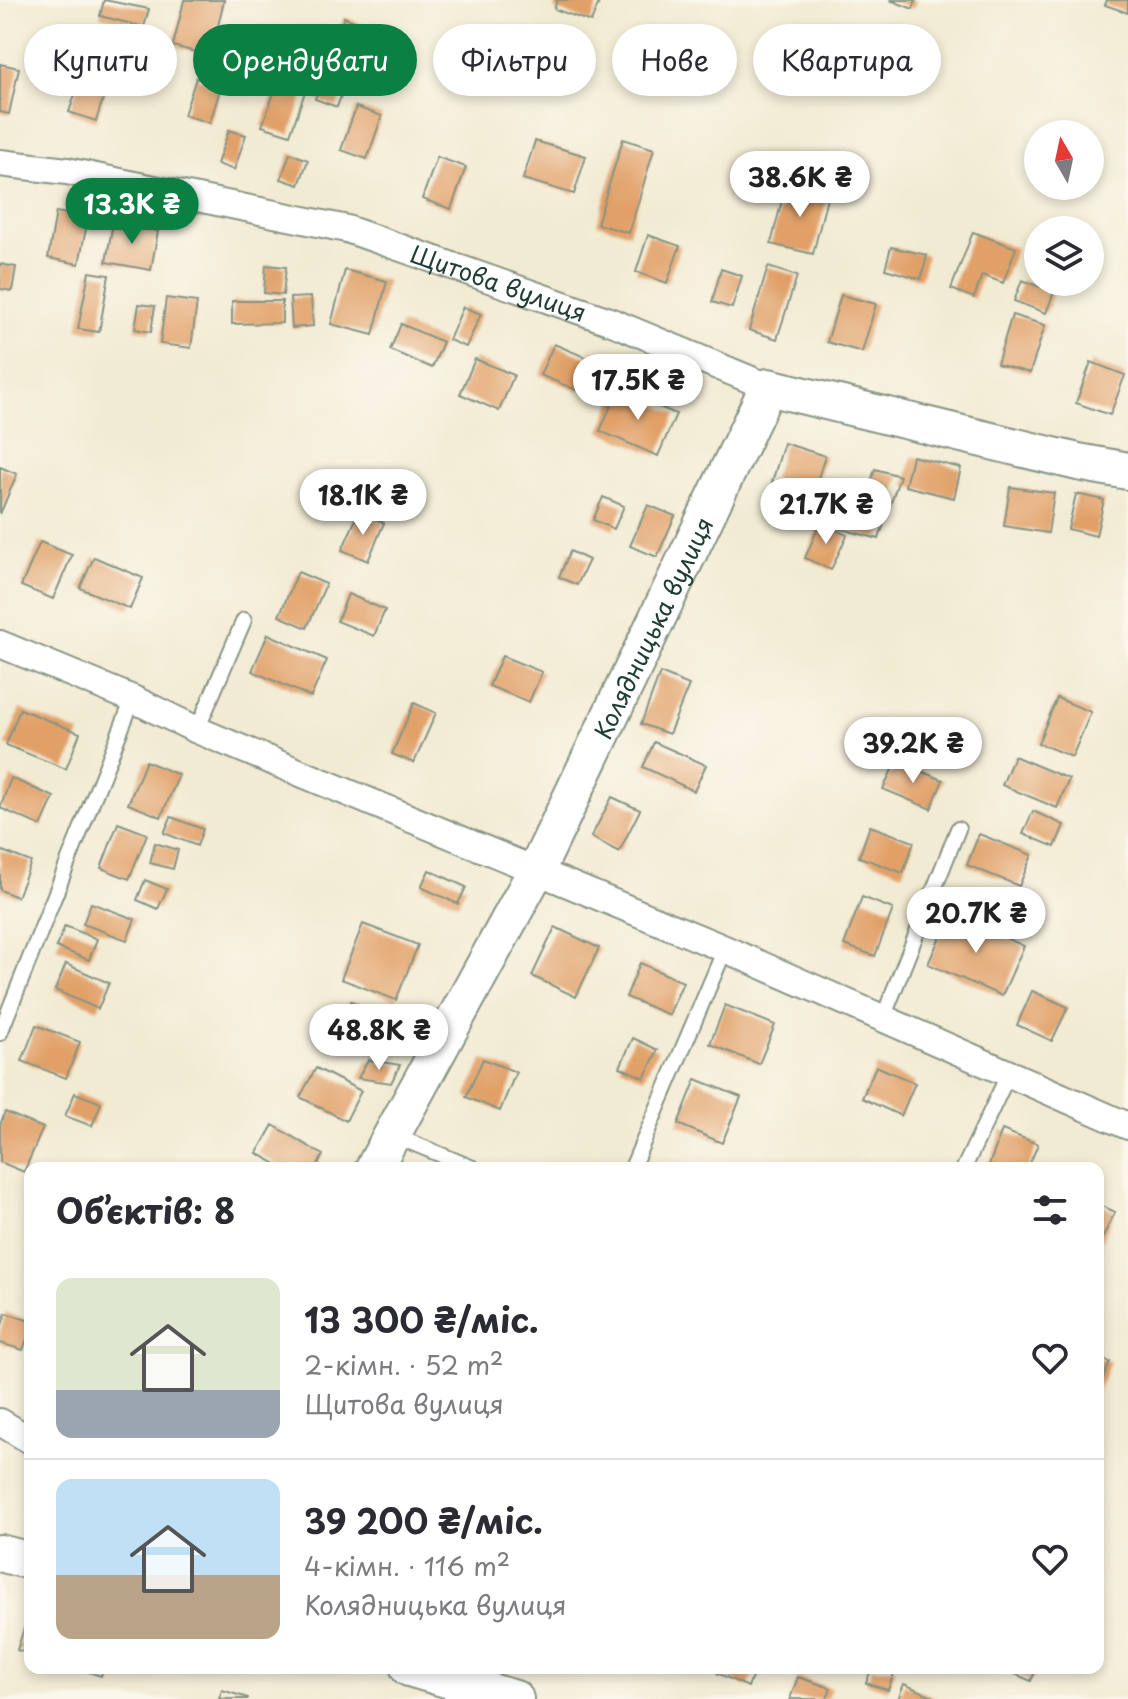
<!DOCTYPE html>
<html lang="uk">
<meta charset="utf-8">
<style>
body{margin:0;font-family:"Playpen Sans",sans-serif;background:#f2f2f3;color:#2b2b33;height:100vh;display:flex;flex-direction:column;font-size:30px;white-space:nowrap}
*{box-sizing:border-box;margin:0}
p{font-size:26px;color:#7c7c81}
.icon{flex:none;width:44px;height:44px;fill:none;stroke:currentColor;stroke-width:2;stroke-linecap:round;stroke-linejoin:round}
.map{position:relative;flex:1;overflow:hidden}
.sheet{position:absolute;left:24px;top:1162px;width:1080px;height:512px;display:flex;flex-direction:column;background:#fff;border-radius:16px;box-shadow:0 4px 12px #0003}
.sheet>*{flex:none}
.hud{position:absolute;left:24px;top:24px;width:1080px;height:72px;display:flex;gap:16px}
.needle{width:52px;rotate:351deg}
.buttons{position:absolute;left:1024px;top:120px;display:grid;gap:16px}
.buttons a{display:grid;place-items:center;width:80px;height:80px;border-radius:50%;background:#fff;box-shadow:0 4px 12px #0003;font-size:40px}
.price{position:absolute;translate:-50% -68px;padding:0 18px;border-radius:28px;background:#fff;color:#222;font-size:26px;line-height:52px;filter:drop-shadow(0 2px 4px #0008)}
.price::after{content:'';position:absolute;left:50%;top:48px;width:24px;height:18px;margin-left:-12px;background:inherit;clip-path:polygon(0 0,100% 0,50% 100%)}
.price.on{background:#0b8043;color:#fff}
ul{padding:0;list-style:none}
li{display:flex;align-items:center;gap:24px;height:200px;padding:0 32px}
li+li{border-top:2px solid #e1e1e2}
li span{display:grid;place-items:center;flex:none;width:224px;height:160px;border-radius:16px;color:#555}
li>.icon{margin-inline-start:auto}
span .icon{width:96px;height:96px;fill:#fffc;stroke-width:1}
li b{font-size:34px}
h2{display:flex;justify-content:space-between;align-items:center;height:96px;padding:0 32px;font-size:34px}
.tag{padding:0 28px;border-radius:36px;background:#fff;box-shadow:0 4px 12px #0003;font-size:28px;line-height:72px}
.tag.on{background:#0b8043;color:#fff}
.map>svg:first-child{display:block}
</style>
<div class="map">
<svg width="1128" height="1699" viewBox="0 0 1128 1699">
<rect width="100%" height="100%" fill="#fbf7ec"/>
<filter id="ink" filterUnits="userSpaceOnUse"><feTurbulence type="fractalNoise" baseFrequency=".0125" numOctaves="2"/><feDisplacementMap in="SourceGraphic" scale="16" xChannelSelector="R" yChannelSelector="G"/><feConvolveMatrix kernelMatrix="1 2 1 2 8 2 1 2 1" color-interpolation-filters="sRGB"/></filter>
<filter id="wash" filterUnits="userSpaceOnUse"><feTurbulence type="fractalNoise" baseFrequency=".006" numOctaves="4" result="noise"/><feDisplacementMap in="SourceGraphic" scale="32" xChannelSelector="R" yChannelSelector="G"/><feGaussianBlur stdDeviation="1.8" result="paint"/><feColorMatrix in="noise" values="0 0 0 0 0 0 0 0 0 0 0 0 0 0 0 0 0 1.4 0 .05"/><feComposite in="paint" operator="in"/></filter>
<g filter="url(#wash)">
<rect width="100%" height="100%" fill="#f2ebd3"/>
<g id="blocks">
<path fill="#e1a068" d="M 104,0 L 149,9 L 144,27 L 100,16 Z
M 184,0 L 224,0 L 211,56 L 173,46 Z
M 557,0 L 600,0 L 591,22 L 554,9 Z
M 890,0 L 916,0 L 913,9 Z
M 1107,0 L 1128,0 L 1128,13 L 1105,5 Z
M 344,17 L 385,33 L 377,54 L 336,38 Z
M 85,34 L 114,42 L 106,71 L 77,63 Z
M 329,60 L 351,68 L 337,107 L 315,99 Z
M 0,64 L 19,68 L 9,114 L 0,112 Z
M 83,71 L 109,80 L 96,121 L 69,112 Z
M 196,78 L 221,86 L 210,123 L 184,115 Z
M 279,79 L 306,89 L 290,135 L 262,126 Z
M 356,107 L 382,116 L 367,159 L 341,150 Z
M 229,130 L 246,135 L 234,170 L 217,164 Z
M 623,139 L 654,149 L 629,233 L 597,224 Z
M 535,141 L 586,156 L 574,194 L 523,179 Z
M 290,153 L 308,160 L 299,185 L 281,179 Z
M 437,157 L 466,167 L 451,209 L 422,199 Z
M 786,184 L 828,194 L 813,254 L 771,244 Z
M 56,212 L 88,218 L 79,264 L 48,258 Z
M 113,223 L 158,231 L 151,270 L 106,262 Z
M 973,232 L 1016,248 L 1003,283 L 982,275 L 974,298 L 951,289 Z
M 648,235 L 680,246 L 667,283 L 636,272 Z
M 891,247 L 927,255 L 921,279 L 885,269 Z
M 0,264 L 16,267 L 12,291 L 0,289 Z
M 266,265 L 286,267 L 283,295 L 264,293 Z
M 768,267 L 797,276 L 777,339 L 749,330 Z
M 721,269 L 742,276 L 732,308 L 712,302 Z
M 345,270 L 387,281 L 373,335 L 331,324 Z
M 89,272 L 109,275 L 99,332 L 78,329 Z
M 1022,280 L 1054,292 L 1046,313 L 1014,301 Z
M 841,295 L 876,304 L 862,352 L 827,342 Z
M 311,297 L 313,326 L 292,328 L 290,298 Z
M 166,298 L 197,302 L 191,348 L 160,344 Z
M 232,301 L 282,301 L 282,323 L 232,324 Z
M 139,304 L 155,306 L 151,332 L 135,329 Z
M 463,307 L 481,314 L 466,347 L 449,340 Z
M 1012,315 L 1045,325 L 1030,373 L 997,364 Z
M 401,324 L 443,342 L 432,368 L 390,350 Z
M 554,344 L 592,360 L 579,391 L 540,375 Z
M 475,359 L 514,375 L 499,411 L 460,394 Z
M 1091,362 L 1125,375 L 1110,415 L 1076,403 Z
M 618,389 L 676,414 L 658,456 L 600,431 Z
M 784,443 L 825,456 L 813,494 L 772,482 Z
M 912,456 L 961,468 L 954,498 L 905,486 Z
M 0,467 L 17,474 L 0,514 Z
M 875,469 L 900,476 L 879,539 L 826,525 L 839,480 L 869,488 Z
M 1010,487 L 1054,493 L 1048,533 L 1004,526 Z
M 1076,494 L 1104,500 L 1096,536 L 1068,529 Z
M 603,497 L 624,506 L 614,529 L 593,520 Z
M 648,505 L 675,516 L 657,557 L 630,546 Z
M 359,512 L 384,523 L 368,561 L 342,550 Z
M 820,523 L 847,535 L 831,570 L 805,558 Z
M 40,542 L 72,555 L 53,599 L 21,586 Z
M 570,551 L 589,560 L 577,585 L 559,577 Z
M 94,557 L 143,578 L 130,609 L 80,588 Z
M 298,572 L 326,584 L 307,628 L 279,616 Z
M 348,594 L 385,610 L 374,636 L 337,621 Z
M 268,634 L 327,660 L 311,697 L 252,671 Z
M 502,656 L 542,672 L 529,702 L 489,686 Z
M 660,673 L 689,685 L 669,734 L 641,724 Z
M 1057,698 L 1091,712 L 1072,757 L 1038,743 Z
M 414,703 L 436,713 L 414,763 L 392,754 Z
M 20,709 L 80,733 L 66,769 L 6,745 Z
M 654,742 L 706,765 L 694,791 L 643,767 Z
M 1014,756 L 1069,779 L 1057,808 L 1002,785 Z
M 146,761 L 179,775 L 161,817 L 128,804 Z
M 896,761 L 943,780 L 931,809 L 883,789 Z
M 11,778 L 54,797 L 41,826 L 0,808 Z
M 612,797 L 640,810 L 619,852 L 591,837 Z
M 1033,811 L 1064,825 L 1055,847 L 1023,834 Z
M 171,817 L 203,829 L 197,846 L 164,833 Z
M 118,823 L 147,834 L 129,879 L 101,868 Z
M 870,826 L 914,842 L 903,873 L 859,857 Z
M 979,834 L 1032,855 L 1019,886 L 967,865 Z
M 155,843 L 178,850 L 173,869 L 150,863 Z
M 0,850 L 31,862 L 17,897 L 0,890 Z
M 429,870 L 466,887 L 458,904 L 421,887 Z
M 145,880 L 167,889 L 158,909 L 137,900 Z
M 862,897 L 893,909 L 875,956 L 844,945 Z
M 91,903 L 135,919 L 127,940 L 83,924 Z
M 950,914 L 1024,946 L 1002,996 L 928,964 Z
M 363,924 L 418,945 L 396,1000 L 341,979 Z
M 65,926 L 97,939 L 89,960 L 56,947 Z
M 555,927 L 599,948 L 576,997 L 532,976 Z
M 640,963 L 683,982 L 669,1015 L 626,997 Z
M 66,964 L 109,983 L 98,1009 L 55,990 Z
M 1032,991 L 1068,1007 L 1052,1041 L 1017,1025 Z
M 351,1001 L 397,1022 L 385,1048 L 339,1027 Z
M 725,1005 L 775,1025 L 759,1064 L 710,1044 Z
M 36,1025 L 80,1042 L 66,1078 L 22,1061 Z
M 633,1038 L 658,1050 L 644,1078 L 620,1067 Z
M 483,1059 L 516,1072 L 500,1111 L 466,1097 Z
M 368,1060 L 400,1065 L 391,1083 L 358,1078 Z
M 876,1066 L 915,1083 L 901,1116 L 862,1098 Z
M 316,1068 L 361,1091 L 346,1121 L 300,1097 Z
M 696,1079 L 741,1097 L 722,1143 L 678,1124 Z
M 75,1093 L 101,1103 L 92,1126 L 65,1116 Z
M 5,1112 L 43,1128 L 24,1172 L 0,1162 L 0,1125 Z
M 273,1125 L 323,1155 L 316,1168 L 284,1168 L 257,1153 Z
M 1002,1130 L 1038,1144 L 1028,1168 L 988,1168 Z
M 1098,1204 L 1115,1212 L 1098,1248 Z
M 6,1313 L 30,1321 L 30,1330 L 23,1350 L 0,1343 L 0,1331 Z
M 1098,1357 L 1110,1362 L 1098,1391 Z
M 30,1610 L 30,1654 L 17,1650 Z
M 77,1668 L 104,1668 L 101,1676 Z
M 719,1668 L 756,1668 L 748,1687 L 717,1673 Z
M 872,1668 L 896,1668 L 888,1690 L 866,1683 Z
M 1001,1668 L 1037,1668 L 1031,1681 Z
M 798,1677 L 831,1688 L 827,1699 L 790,1699 Z
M 904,1684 L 939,1699 L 898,1699 Z
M 222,1690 L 248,1698 L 248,1699 L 219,1699 Z"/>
</g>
</g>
<g filter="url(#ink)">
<use href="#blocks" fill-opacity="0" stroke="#889484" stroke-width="2"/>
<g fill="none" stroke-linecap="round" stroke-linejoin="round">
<g stroke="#889484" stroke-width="18">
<path id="lane" d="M 197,730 L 244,620
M 883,1018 L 958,829
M 0,1033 L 133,699
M 393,1135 L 473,1168
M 632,1168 L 725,949
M 964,1168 L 1009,1073"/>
</g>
<g stroke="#889484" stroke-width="30">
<g id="street">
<path id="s1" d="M 0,163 L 67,171 L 347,229 L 612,322 L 768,387"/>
<path d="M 0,644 L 133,699 L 197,730 L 725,949 L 1128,1126"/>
<path d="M 0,1422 L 30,1440"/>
</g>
</g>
<g stroke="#889484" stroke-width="40">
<g id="secondary">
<path id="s2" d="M 374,1168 L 537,869 L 768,387 L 1078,462 L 1128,471"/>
<path d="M 0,1553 L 30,1561"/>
<path d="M 409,1668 L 515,1699"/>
</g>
</g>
<use href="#lane" stroke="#fff" stroke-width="14"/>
<use href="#street" stroke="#fff" stroke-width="26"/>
<use href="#secondary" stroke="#fff" stroke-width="36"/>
</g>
</g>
<g text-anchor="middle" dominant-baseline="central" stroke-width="8" stroke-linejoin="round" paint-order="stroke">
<g font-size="24" fill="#1f3d34" stroke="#fbf7ec">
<text stroke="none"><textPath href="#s1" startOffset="514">Щитова вулиця</textPath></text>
<text stroke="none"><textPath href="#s2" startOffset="608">Колядницька вулиця</textPath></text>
</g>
</g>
</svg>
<div class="buttons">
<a><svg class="needle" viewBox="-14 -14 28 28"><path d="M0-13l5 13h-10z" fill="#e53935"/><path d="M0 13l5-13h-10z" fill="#7c7c81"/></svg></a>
<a><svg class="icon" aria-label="layers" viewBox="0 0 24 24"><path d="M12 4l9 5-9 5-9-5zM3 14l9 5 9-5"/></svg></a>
</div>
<b class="price" style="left:800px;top:219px">38.6K ₴</b>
<b class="price on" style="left:132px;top:246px">13.3K ₴</b>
<b class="price" style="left:638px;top:422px">17.5K ₴</b>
<b class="price" style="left:363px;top:537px">18.1K ₴</b>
<b class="price" style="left:826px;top:546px">21.7K ₴</b>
<b class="price" style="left:913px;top:785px">39.2K ₴</b>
<b class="price" style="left:976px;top:955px">20.7K ₴</b>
<b class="price" style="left:379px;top:1072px">48.8K ₴</b>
<div class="hud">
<a class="tag">Купити</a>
<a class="tag on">Орендувати</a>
<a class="tag">Фільтри</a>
<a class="tag">Нове</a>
<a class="tag">Квартира</a>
</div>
<section class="sheet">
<h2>Об’єктів: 8<svg class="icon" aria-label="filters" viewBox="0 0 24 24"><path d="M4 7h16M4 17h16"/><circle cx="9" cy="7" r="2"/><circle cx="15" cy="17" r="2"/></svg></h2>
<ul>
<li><span style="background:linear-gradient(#dfe7d0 70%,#9aa5b1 0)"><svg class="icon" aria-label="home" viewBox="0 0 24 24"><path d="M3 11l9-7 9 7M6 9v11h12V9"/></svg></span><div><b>13 300 ₴/міс.</b><p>2-кімн. · 52 m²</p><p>Щитова вулиця</p></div><svg class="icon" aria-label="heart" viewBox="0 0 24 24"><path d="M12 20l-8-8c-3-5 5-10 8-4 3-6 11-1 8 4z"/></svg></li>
<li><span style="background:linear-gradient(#bfe0f5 60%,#b9a48a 0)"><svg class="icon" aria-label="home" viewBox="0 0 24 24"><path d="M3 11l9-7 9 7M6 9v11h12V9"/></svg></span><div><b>39 200 ₴/міс.</b><p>4-кімн. · 116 m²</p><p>Колядницька вулиця</p></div><svg class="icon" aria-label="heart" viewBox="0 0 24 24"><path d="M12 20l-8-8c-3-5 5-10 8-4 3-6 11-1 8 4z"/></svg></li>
</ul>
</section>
</div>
